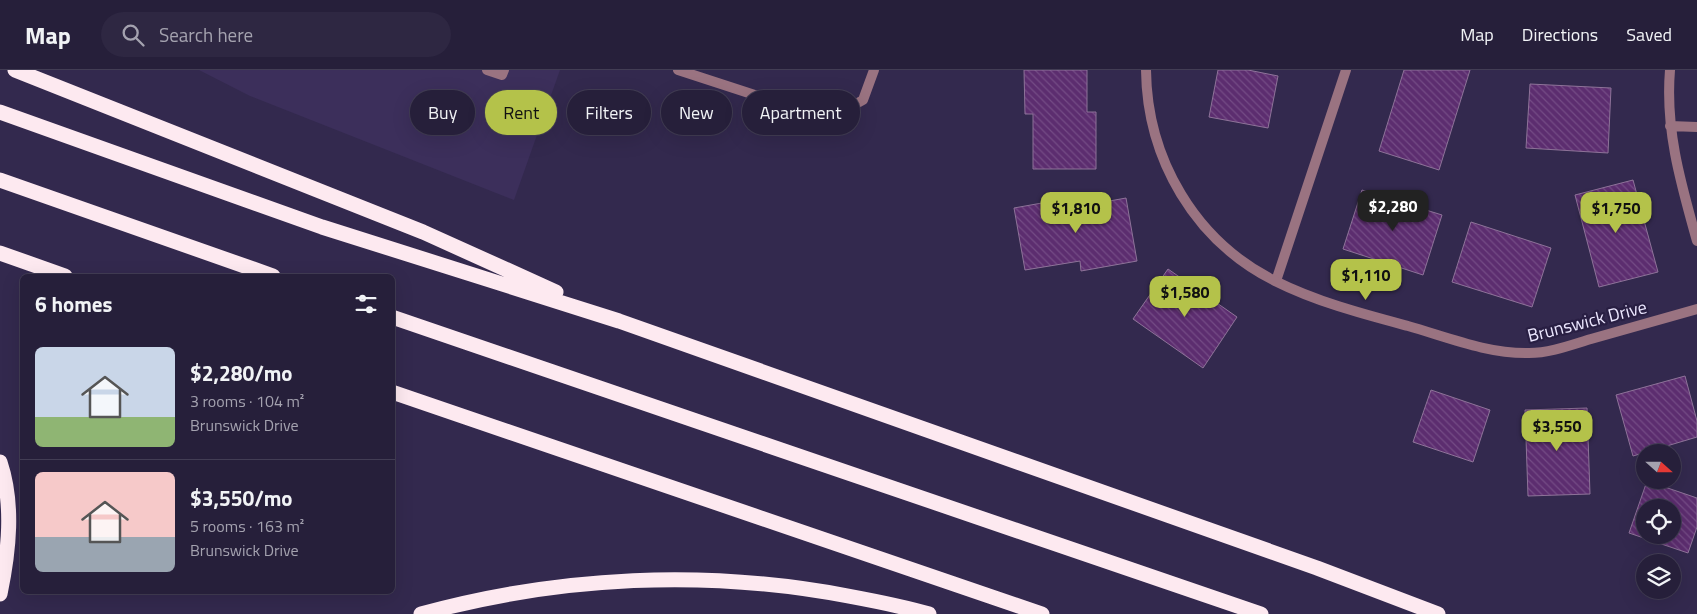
<!DOCTYPE html>
<meta charset="utf-8">
<style>
body{margin:0;font-family:"Titillium Web",sans-serif;background:#2e2742;color:#f1f3f6;height:100vh;display:flex;flex-direction:column;font-size:19px;white-space:nowrap}
*{box-sizing:border-box;margin:0}
p{font-size:16px;color:#a4a2af}
.icon{flex:none;width:28px;height:28px;fill:none;stroke:currentColor;stroke-width:2;stroke-linecap:round;stroke-linejoin:round}
.map{position:relative;flex:1;overflow:hidden}
.sheet{position:absolute;left:20px;top:204px;width:375px;height:320px;display:flex;flex-direction:column;background:#261f3a;border-radius:8px;box-shadow:0 5px 20px #0002,0 0 0 1px #423d54}
.sheet>*{flex:none}
.hud{position:absolute;left:410px;top:20px;width:475px;height:45px;display:flex;gap:10px}
.needle{width:32px;rotate:111deg}
.tools{position:absolute;left:1636px;top:374px;display:grid;gap:10px}
.tools a{display:grid;place-items:center;width:45px;height:45px;border-radius:50%;background:#261f3a;box-shadow:0 5px 20px #0002,0 0 0 1px #423d54;font-size:25px}
.price{position:absolute;translate:-50% -42px;padding:0 11px;border-radius:10px;background:#b4c24a;color:#111;font-size:16px;line-height:32px;filter:drop-shadow(0 1px 2px #0008)}
.price::after{content:'';position:absolute;left:50%;top:30px;width:15px;height:11px;margin-left:-8px;background:inherit;clip-path:polygon(0 0,100% 0,50% 100%)}
.price.current{background:#222;color:#fff}
ul{padding:0;list-style:none}
li{display:flex;align-items:center;gap:15px;height:125px;padding:0 15px}
li+li{border-top:1px solid #423d54}
li span{display:grid;place-items:center;flex:none;width:140px;height:100px;border-radius:8px;color:#555}
li>.icon{margin-inline-start:auto}
span .icon{width:60px;height:60px;fill:#fffc;stroke-width:1}
li b{font-size:21px}
h2{display:flex;justify-content:space-between;align-items:center;height:60px;padding:0 15px;font-size:21px}
.pill{padding:0 18px;border-radius:22px;background:#261f3a;box-shadow:0 5px 20px #0002,0 0 0 1px #423d54;font-size:18px;line-height:45px}
.pill.current{background:#b4c24a;color:#111}
header{display:flex;align-items:center;gap:30px;box-sizing:border-box;height:70px;padding:0 25px;background:#261f3a;border-bottom:1px solid #423d54}
header strong{font-size:24px}
nav{display:flex;gap:28px;margin-inline-start:auto;font-size:18px}
.search{width:350px;height:45px;background:#2e2742;display:flex;align-items:center;gap:12px;box-sizing:border-box;padding:0 18px;border-radius:28px;color:#a4a2af;font-size:19px}
.map>svg:first-child{display:block}
</style>
<header>
<strong>Map</strong>
<div class="search"><svg class="icon" aria-label="search" viewBox="0 0 24 24"><circle cx="10" cy="10" r="6"/><path d="M15 15l6 6"/></svg>Search here</div>
<nav><a>Map</a><a>Directions</a><a>Saved</a></nav>
</header>
<div class="map">
<svg width="1697" height="544" viewBox="0 0 1697 544">
<defs>
<pattern id="building-back-hatch" width="6" height="6" patternUnits="userSpaceOnUse" patternTransform="scale(1.25)"><rect width="6" height="6" fill="#5c2d6f"/><path d="M-1 5l2 2M0 0l6 6M5-1l2 2" fill="none" stroke="#744b85"/></pattern>
</defs>
<rect width="100%" height="100%" fill="#33294e"/>
<path fill="#3c2f5b" d="M 199,0 L 560,0 L 514,130 L 250,26 Z"/>
<path fill="url(#building-back-hatch)" stroke="#8e7399" fill-rule="evenodd" d="M 1024,0 L 1087,0 L 1087,42 L 1096,42 L 1096,99 L 1033,99 L 1033,44 L 1025,44 Z
M 1218,0 L 1248,0 L 1278,6 L 1268,58 L 1209,47 Z
M 1404,0 L 1470,0 L 1439,100 L 1379,81 Z
M 1530,14 L 1611,18 L 1608,83 L 1526,78 Z
M 1633,110 L 1658,202 L 1599,217 L 1575,125 Z
M 1362,120 L 1442,145 L 1423,205 L 1343,179 Z
M 1070,128 L 1071,138 L 1126,128 L 1137,191 L 1081,201 L 1080,191 L 1025,200 L 1014,138 Z
M 1471,152 L 1551,178 L 1532,237 L 1452,212 Z
M 1168,199 L 1237,247 L 1203,298 L 1133,249 Z
M 1685,306 L 1697,351 L 1697,367 L 1633,386 L 1616,325 Z
M 1431,320 L 1490,340 L 1473,392 L 1413,372 Z
M 1587,338 L 1590,424 L 1528,426 L 1525,340 Z
M 1647,411 L 1697,428 L 1697,457 L 1688,483 L 1629,463 ZM 1645,438 L 1672,438 L 1672,465 L 1645,465 Z"/>
<g fill="none" stroke-linecap="round" stroke-linejoin="round">
<path stroke="#9a7381" stroke-width="10" d="M 487,0 L 502,5 L 504,0
M 678,0 L 829,49 L 863,30 L 874,0
M 1276,211 L 1346,0"/>
<path stroke="#9a7381" stroke-width="10" d="M 1146,0 C 1147,89 1195,171 1275,211 C 1317,232 1363,244 1408,256 C 1447,267 1488,284 1529,283 C 1550,283 1571,275 1591,269 C 1627,259 1662,249 1697,239
M 1670,0 C 1665,60 1681,114 1697,171
M 1670,56 L 1697,57"/>
<path stroke="#fde9f0" stroke-width="15" d="M 15,0 L 423,162 L 556,222
M 0,42 L 322,157 L 619,251 L 1317,498 L 1438,544
M 0,110 L 273,206
M 0,183 L 65,206
M 392,247 L 1261,544
M 392,322 L 1042,544
M 0,392 C 14,434 9,481 0,524
M 421,544 C 560,506 706,499 848,526 C 875,531 902,536 929,544"/>
</g>
<g text-anchor="middle" dominant-baseline="central" stroke-width="4.5" stroke-linejoin="round" paint-order="stroke">
<g font-size="18" fill="#ece7ff" stroke="#291f43">
<text transform="translate(1587 251) rotate(-14)">Brunswick Drive</text>
</g>
</g>
</svg>
<div class="tools">
<a><svg class="needle" viewBox="-14 -14 28 28"><path d="M0-13l5 13h-10z" fill="#e53935"/><path d="M0 13l5-13h-10z" fill="#a4a2af"/></svg></a>
<a><svg class="icon" aria-label="locate" viewBox="0 0 24 24"><circle cx="12" cy="12" r="6"/><path d="M12 2v4M12 18v4M2 12h4M18 12h4"/></svg></a>
<a><svg class="icon" aria-label="layers" viewBox="0 0 24 24"><path d="M12 4l9 5-9 5-9-5zM3 14l9 5 9-5"/></svg></a>
</div>
<b class="price current" style="left:1393px;top:162px">$2,280</b>
<b class="price" style="left:1076px;top:164px">$1,810</b>
<b class="price" style="left:1616px;top:164px">$1,750</b>
<b class="price" style="left:1366px;top:231px">$1,110</b>
<b class="price" style="left:1185px;top:248px">$1,580</b>
<b class="price" style="left:1557px;top:382px">$3,550</b>
<div class="hud">
<a class="pill">Buy</a>
<a class="pill current">Rent</a>
<a class="pill">Filters</a>
<a class="pill">New</a>
<a class="pill">Apartment</a>
</div>
<section class="sheet">
<h2>6 homes<svg class="icon" aria-label="filters" viewBox="0 0 24 24"><path d="M4 7h16M4 17h16"/><circle cx="9" cy="7" r="2"/><circle cx="15" cy="17" r="2"/></svg></h2>
<ul>
<li><span style="background:linear-gradient(#c9d6e8 70%,#8fb573 0)"><svg class="icon" aria-label="home" viewBox="0 0 24 24"><path d="M3 11l9-7 9 7M6 9v11h12V9"/></svg></span><div><b>$2,280/mo</b><p>3 rooms · 104 m²</p><p>Brunswick Drive</p></div></li>
<li><span style="background:linear-gradient(#f6c9c9 65%,#9aa5b1 0)"><svg class="icon" aria-label="home" viewBox="0 0 24 24"><path d="M3 11l9-7 9 7M6 9v11h12V9"/></svg></span><div><b>$3,550/mo</b><p>5 rooms · 163 m²</p><p>Brunswick Drive</p></div></li>
</ul>
</section>
</div>
